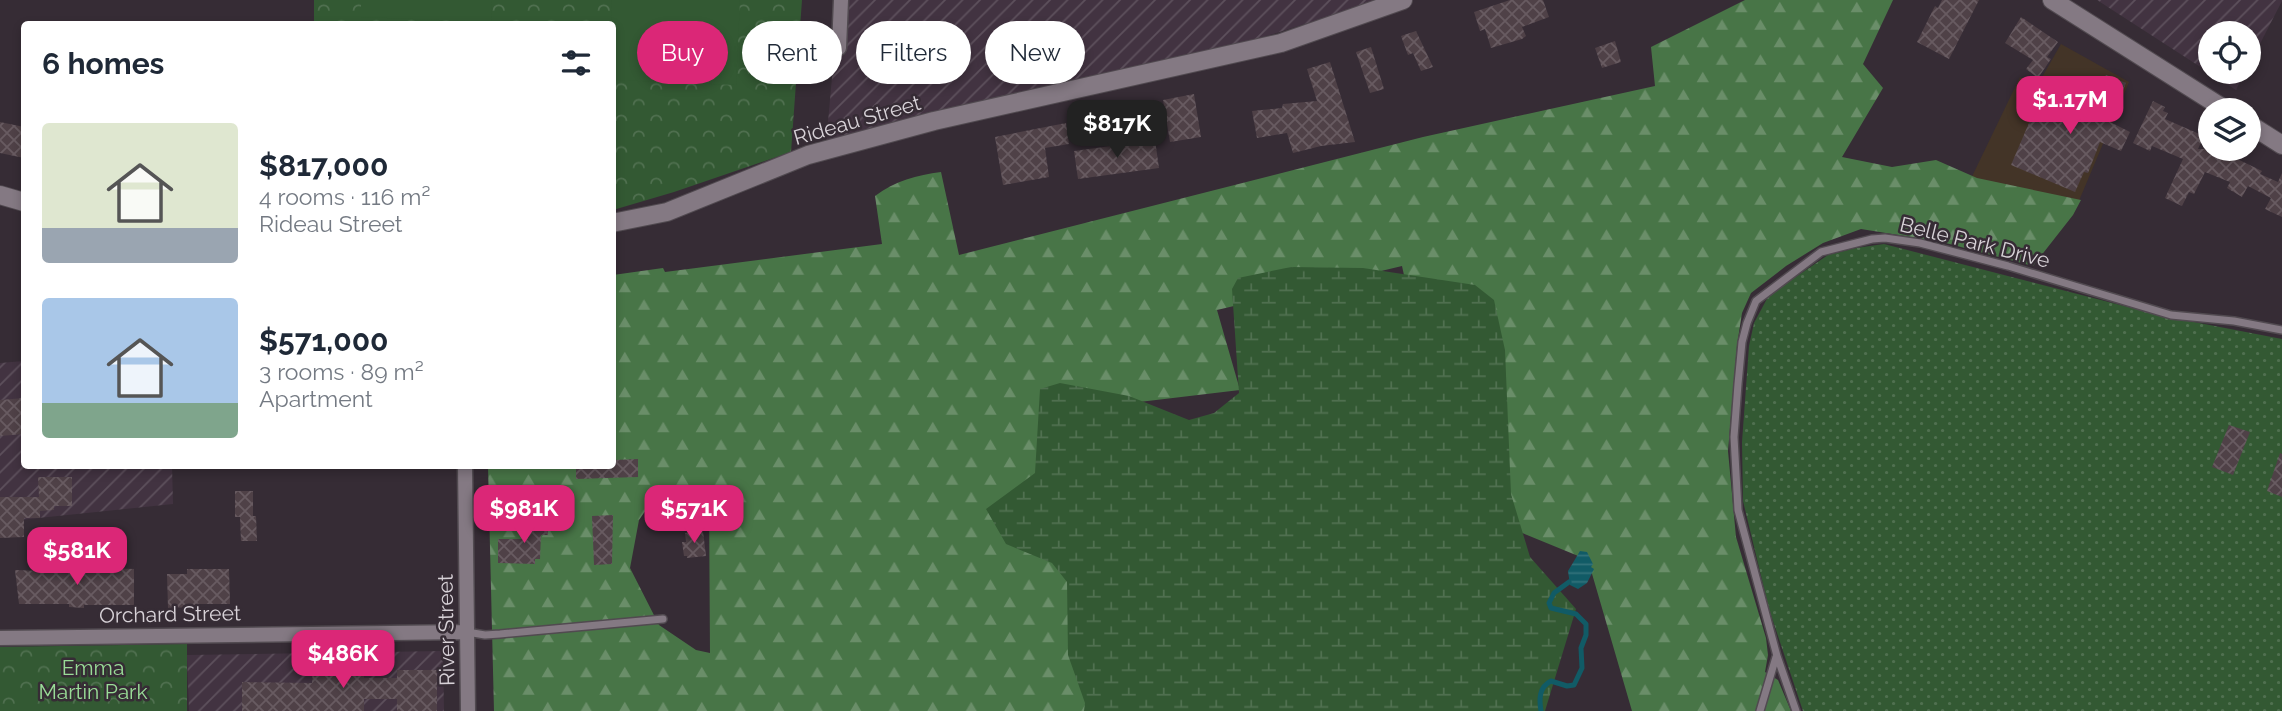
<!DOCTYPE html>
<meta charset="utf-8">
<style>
body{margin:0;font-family:Raleway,sans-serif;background:#f6f6f7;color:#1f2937;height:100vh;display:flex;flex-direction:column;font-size:26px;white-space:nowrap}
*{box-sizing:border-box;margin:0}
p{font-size:23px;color:#747a83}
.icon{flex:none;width:38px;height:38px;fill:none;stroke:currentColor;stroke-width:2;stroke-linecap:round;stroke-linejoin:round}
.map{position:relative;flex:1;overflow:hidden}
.drawer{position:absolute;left:21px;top:21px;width:595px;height:448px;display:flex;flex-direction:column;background:#fff;border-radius:7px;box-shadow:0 4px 10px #0003}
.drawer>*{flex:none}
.top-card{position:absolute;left:637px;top:21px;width:665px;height:63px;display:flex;gap:14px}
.buttons{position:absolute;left:2198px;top:21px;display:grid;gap:14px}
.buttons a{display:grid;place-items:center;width:63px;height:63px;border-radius:50%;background:#fff;box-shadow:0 4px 10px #0003;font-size:35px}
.price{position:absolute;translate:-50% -60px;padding:0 16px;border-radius:14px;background:#db2777;color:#fff;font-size:23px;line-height:46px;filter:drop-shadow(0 2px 4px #0008)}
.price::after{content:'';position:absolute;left:50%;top:42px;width:21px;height:16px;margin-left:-10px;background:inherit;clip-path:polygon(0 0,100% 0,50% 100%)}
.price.current{background:#222;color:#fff}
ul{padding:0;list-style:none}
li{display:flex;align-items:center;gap:21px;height:175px;padding:0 21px}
li span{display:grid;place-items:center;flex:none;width:196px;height:140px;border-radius:7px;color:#555}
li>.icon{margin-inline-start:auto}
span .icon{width:84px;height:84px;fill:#fffc;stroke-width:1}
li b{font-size:30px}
h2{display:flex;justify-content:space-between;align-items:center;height:84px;padding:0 21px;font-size:30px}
.pill{padding:0 24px;border-radius:32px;background:#fff;box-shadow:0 4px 10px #0003;font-size:24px;line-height:63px}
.pill.current{background:#db2777;color:#fff}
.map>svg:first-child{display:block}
</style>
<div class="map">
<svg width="2282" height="711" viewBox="0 0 2282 711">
<defs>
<pattern id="industrial-furrows" width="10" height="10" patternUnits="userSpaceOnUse" patternTransform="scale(1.75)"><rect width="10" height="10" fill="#423341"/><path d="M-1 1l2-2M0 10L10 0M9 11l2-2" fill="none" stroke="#5d505c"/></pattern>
<pattern id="grass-dots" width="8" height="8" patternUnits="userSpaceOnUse" patternTransform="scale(1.75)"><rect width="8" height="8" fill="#335933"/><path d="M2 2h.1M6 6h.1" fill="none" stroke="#507050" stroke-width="1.8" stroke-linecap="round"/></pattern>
<pattern id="forest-firs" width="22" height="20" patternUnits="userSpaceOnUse" patternTransform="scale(1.75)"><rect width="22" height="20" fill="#487547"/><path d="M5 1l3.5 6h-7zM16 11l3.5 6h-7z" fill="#6a8e69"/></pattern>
<pattern id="wetland-marsh" width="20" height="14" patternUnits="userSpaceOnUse" patternTransform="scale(1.75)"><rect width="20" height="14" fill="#335933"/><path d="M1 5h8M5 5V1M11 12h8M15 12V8" fill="none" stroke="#507050"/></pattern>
<pattern id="park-crowns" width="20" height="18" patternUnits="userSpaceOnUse" patternTransform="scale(1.75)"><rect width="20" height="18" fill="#335933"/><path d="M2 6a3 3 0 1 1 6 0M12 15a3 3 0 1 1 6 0" fill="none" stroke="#507050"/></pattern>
<pattern id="water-rules" width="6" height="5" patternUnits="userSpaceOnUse" patternTransform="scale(1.75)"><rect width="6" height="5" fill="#115b66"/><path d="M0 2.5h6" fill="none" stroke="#33727b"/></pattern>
<pattern id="building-cross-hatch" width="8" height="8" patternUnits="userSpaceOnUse" patternTransform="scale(1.75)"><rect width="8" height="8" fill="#4f4147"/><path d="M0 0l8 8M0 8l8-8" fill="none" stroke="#685b61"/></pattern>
</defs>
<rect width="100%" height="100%" fill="#362c35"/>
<path fill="#433427" d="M 2061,44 L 2129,82 L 2073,215 L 1965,191 L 2020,77 L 2037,86 Z"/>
<path fill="url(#industrial-furrows)" d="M 839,0 L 1381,0 L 1241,44 L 826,144 Z
M 2097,0 L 2282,0 L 2282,1 L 2249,65 L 2249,33 L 2210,33 L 2210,72 L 2245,72 L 2236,90 Z
M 24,361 L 24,466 L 172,466 L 173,504 L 0,522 L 0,363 Z
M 443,651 L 444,711 L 189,711 L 187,655 Z"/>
<path fill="url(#grass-dots)" d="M 1884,244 L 2163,316 L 2282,339 L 2282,711 L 1803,711 L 1769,609 L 1743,501 L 1742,442 L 1749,346 L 1754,323 L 1769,295 L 1828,255 L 1856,248 Z"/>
<path fill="url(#forest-firs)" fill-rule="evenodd" d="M 1745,0 L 1893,0 L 1863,64 L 1883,88 L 1842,157 L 1892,167 L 1936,160 L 1977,178 L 2081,200 L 2073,215 L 2033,266 L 1942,242 L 1861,229 L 1823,243 L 1786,266 L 1751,293 L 1742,313 L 1737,345 L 1728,451 L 1736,537 L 1766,638 L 1768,655 L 1765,672 L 1778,680 L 1791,711 L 1632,711 L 1588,560 L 1413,488 L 1421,353 L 1402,266 L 1217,310 L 1240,390 L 1114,405 L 1376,711 L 494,711 L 488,466 L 612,466 L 613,275 L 663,268 L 665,272 L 882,244 L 875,196 C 895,181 917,175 941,172 L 959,255 L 1423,137 L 1655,86 L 1651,47 ZM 662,487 L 709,492 L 710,653 L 696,650 L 659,625 L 630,568 L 639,520 Z"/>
<path fill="url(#wetland-marsh)" d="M 1291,267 L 1363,268 L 1475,285 L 1494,300 L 1505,350 L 1511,494 L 1530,557 L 1576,609 L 1545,711 L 1084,711 L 1085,703 L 1068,655 L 1067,582 L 1052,563 L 1006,544 L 986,509 L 1035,473 L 1040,389 L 1060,383 L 1129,396 L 1189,420 L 1214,413 L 1239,393 L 1232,289 L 1238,278 Z"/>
<path fill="url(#park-crowns)" d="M 314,0 L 802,0 L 791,152 L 674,192 L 613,210 L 612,24 L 314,24 Z
M 187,644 L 187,711 L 0,711 L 0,647 Z"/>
<path fill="#335933" d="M 361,0 L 492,0 L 491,22 L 361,17 Z
M 611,0 L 740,0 L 736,85 L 613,80 Z"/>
<path fill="url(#water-rules)" d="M 1580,551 L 1587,552 L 1593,564 L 1591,567 L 1594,569 L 1587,583 L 1578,589 L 1570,585 L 1568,571 Z"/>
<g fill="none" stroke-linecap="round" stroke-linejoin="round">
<path stroke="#115b66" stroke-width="5" d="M 1541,711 C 1539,699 1539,687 1551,681 L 1567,686 L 1574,685 L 1582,668 L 1581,648 L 1586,635 L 1586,624 L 1576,614 L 1551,608 L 1549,603 L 1554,593 L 1569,582"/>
</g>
<path fill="url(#building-cross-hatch)" d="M 1510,0 L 1543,0 L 1549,17 L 1522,27 L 1526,36 L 1522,39 L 1491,48 L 1485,29 L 1480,31 L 1474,12 Z
M 1942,0 L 1979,0 L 1949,59 L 1917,42 L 1935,6 L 1938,8 Z
M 2021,17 L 2058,42 L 2047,57 L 2051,59 L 2038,78 L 2026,69 L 2033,60 L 2005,43 Z
M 1416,31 L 1433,67 L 1421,71 L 1413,53 L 1408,55 L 1401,36 Z
M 1615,41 L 1621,62 L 1602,68 L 1595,48 Z
M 1371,47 L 1384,89 L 1370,93 L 1356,52 Z
M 1330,62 L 1355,142 L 1321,146 L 1293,153 L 1287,133 L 1257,138 L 1252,111 L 1282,108 L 1283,104 L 1317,101 L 1307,69 Z
M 2106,75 L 2126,83 L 2110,122 L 2130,132 L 2121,151 L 2100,142 L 2088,173 L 2084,172 L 2075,192 L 2011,165 L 2044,88 L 2091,111 Z
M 1194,94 L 1201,137 L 1170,142 L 1163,100 Z
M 2153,101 L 2165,107 L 2163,111 L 2168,113 L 2165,119 L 2204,136 L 2198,149 L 2232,149 L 2229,155 L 2262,171 L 2260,174 L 2278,182 L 2282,173 L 2282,217 L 2265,209 L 2271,198 L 2248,186 L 2242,197 L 2227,188 L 2230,182 L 2205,172 L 2194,194 L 2189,192 L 2182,206 L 2165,198 L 2183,159 L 2152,146 L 2150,151 L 2133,143 Z
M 0,122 L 24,127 L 24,158 L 0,153 Z
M 1066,123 L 1069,144 L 1045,148 L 1049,177 L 1003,185 L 995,137 Z
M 1155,140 L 1159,168 L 1078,179 L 1074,151 Z
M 24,398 L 24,434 L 0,436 L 0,400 Z
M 2229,425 L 2250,432 L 2233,475 L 2212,467 Z
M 2280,453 L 2282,454 L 2282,497 L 2267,491 Z
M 638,459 L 638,477 L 576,479 L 576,466 L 612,466 L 612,460 Z
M 38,477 L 72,477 L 72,506 L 54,506 L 54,510 L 40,511 L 40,518 L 24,518 L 24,537 L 0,538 L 0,497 L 39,497 Z
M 235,491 L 253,491 L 253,516 L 256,516 L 257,541 L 241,541 L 240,517 L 235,517 Z
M 613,515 L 612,564 L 594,565 L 592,516 Z
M 528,519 L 548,519 L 548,535 L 541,535 L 540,559 L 535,559 L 535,564 L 498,563 L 498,539 L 528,539 Z
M 703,531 L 706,556 L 687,558 L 687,556 L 684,556 L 682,542 L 686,542 L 685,533 Z
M 74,567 L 134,569 L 134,605 L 84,605 L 84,608 L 69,607 L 69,604 L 19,604 L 15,570 L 73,572 Z
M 187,569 L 229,569 L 230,604 L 196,604 L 196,607 L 168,608 L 167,574 L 187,574 Z
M 325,659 L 364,659 L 364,678 L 397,678 L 397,670 L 437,670 L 437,711 L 397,711 L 397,699 L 364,699 L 364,711 L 242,711 L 242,682 L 312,683 L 313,661 L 325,661 Z"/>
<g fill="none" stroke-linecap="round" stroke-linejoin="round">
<g stroke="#514a50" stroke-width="10">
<path id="lane" d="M 467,632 L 485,635 L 500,634 L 663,619
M 1760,711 L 1776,657
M 1796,711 L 1777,656 L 1738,510 L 1734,437 L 1738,384 L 1742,342 L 1747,323 L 1756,301 L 1821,252 L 1872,239 L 1885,238 L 1920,243 L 2008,266 L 2171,315 L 2234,321 L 2282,330"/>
</g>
<g stroke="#514a50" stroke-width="17">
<path id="street" d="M 839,48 L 841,0
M 465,466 L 468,711
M 0,638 L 467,632"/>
</g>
<g stroke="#514a50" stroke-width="20">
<path id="secondary" d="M 2052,0 L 2226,110
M 2249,124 L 2282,145
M 0,195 L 24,202
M 612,223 L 667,212 L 808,155 L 934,121 L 1281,43 L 1403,0"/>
</g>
<use href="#lane" stroke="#847983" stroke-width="7"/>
<use href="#street" stroke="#847983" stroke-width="14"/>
<use href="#secondary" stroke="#847983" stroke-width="18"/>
</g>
<g text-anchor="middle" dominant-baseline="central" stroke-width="5" stroke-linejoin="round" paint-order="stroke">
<g font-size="21" fill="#d7d1d7" stroke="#362c35">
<text transform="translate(857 120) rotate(-16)">Rideau Street</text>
<text transform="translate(1975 242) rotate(14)">Belle Park Drive</text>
<text transform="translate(170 614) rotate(-1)">Orchard Street</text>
<text transform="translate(446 630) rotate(-91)">River Street</text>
</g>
<g font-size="21" fill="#99dc97" stroke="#362c35">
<text x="93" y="667">Emma<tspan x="93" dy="24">Martin Park</tspan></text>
</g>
</g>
</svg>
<div class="buttons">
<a><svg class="icon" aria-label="locate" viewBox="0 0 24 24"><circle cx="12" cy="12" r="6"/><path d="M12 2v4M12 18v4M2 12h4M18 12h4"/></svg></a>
<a><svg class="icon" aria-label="layers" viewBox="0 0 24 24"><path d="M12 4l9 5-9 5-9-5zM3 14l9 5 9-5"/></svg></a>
</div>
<b class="price" style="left:2070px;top:136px">$1.17M</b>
<b class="price current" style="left:1117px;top:160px">$817K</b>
<b class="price" style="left:524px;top:545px">$981K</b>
<b class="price" style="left:694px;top:545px">$571K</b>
<b class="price" style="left:77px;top:587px">$581K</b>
<b class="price" style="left:343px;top:690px">$486K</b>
<div class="top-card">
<a class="pill current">Buy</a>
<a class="pill">Rent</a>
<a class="pill">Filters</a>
<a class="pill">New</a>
</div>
<section class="drawer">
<h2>6 homes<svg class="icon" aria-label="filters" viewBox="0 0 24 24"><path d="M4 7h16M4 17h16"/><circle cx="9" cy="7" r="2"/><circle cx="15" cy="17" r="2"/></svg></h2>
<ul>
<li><span style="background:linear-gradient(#dfe7d0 75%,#9aa5b1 0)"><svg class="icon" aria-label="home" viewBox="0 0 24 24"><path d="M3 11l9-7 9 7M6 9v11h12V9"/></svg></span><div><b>$817,000</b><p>4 rooms · 116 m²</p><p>Rideau Street</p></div></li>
<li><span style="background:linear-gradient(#a9c7e8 75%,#7fa58c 0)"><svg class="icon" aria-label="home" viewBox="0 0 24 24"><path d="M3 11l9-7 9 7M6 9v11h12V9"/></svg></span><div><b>$571,000</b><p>3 rooms · 89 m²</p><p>Apartment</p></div></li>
</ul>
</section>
</div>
